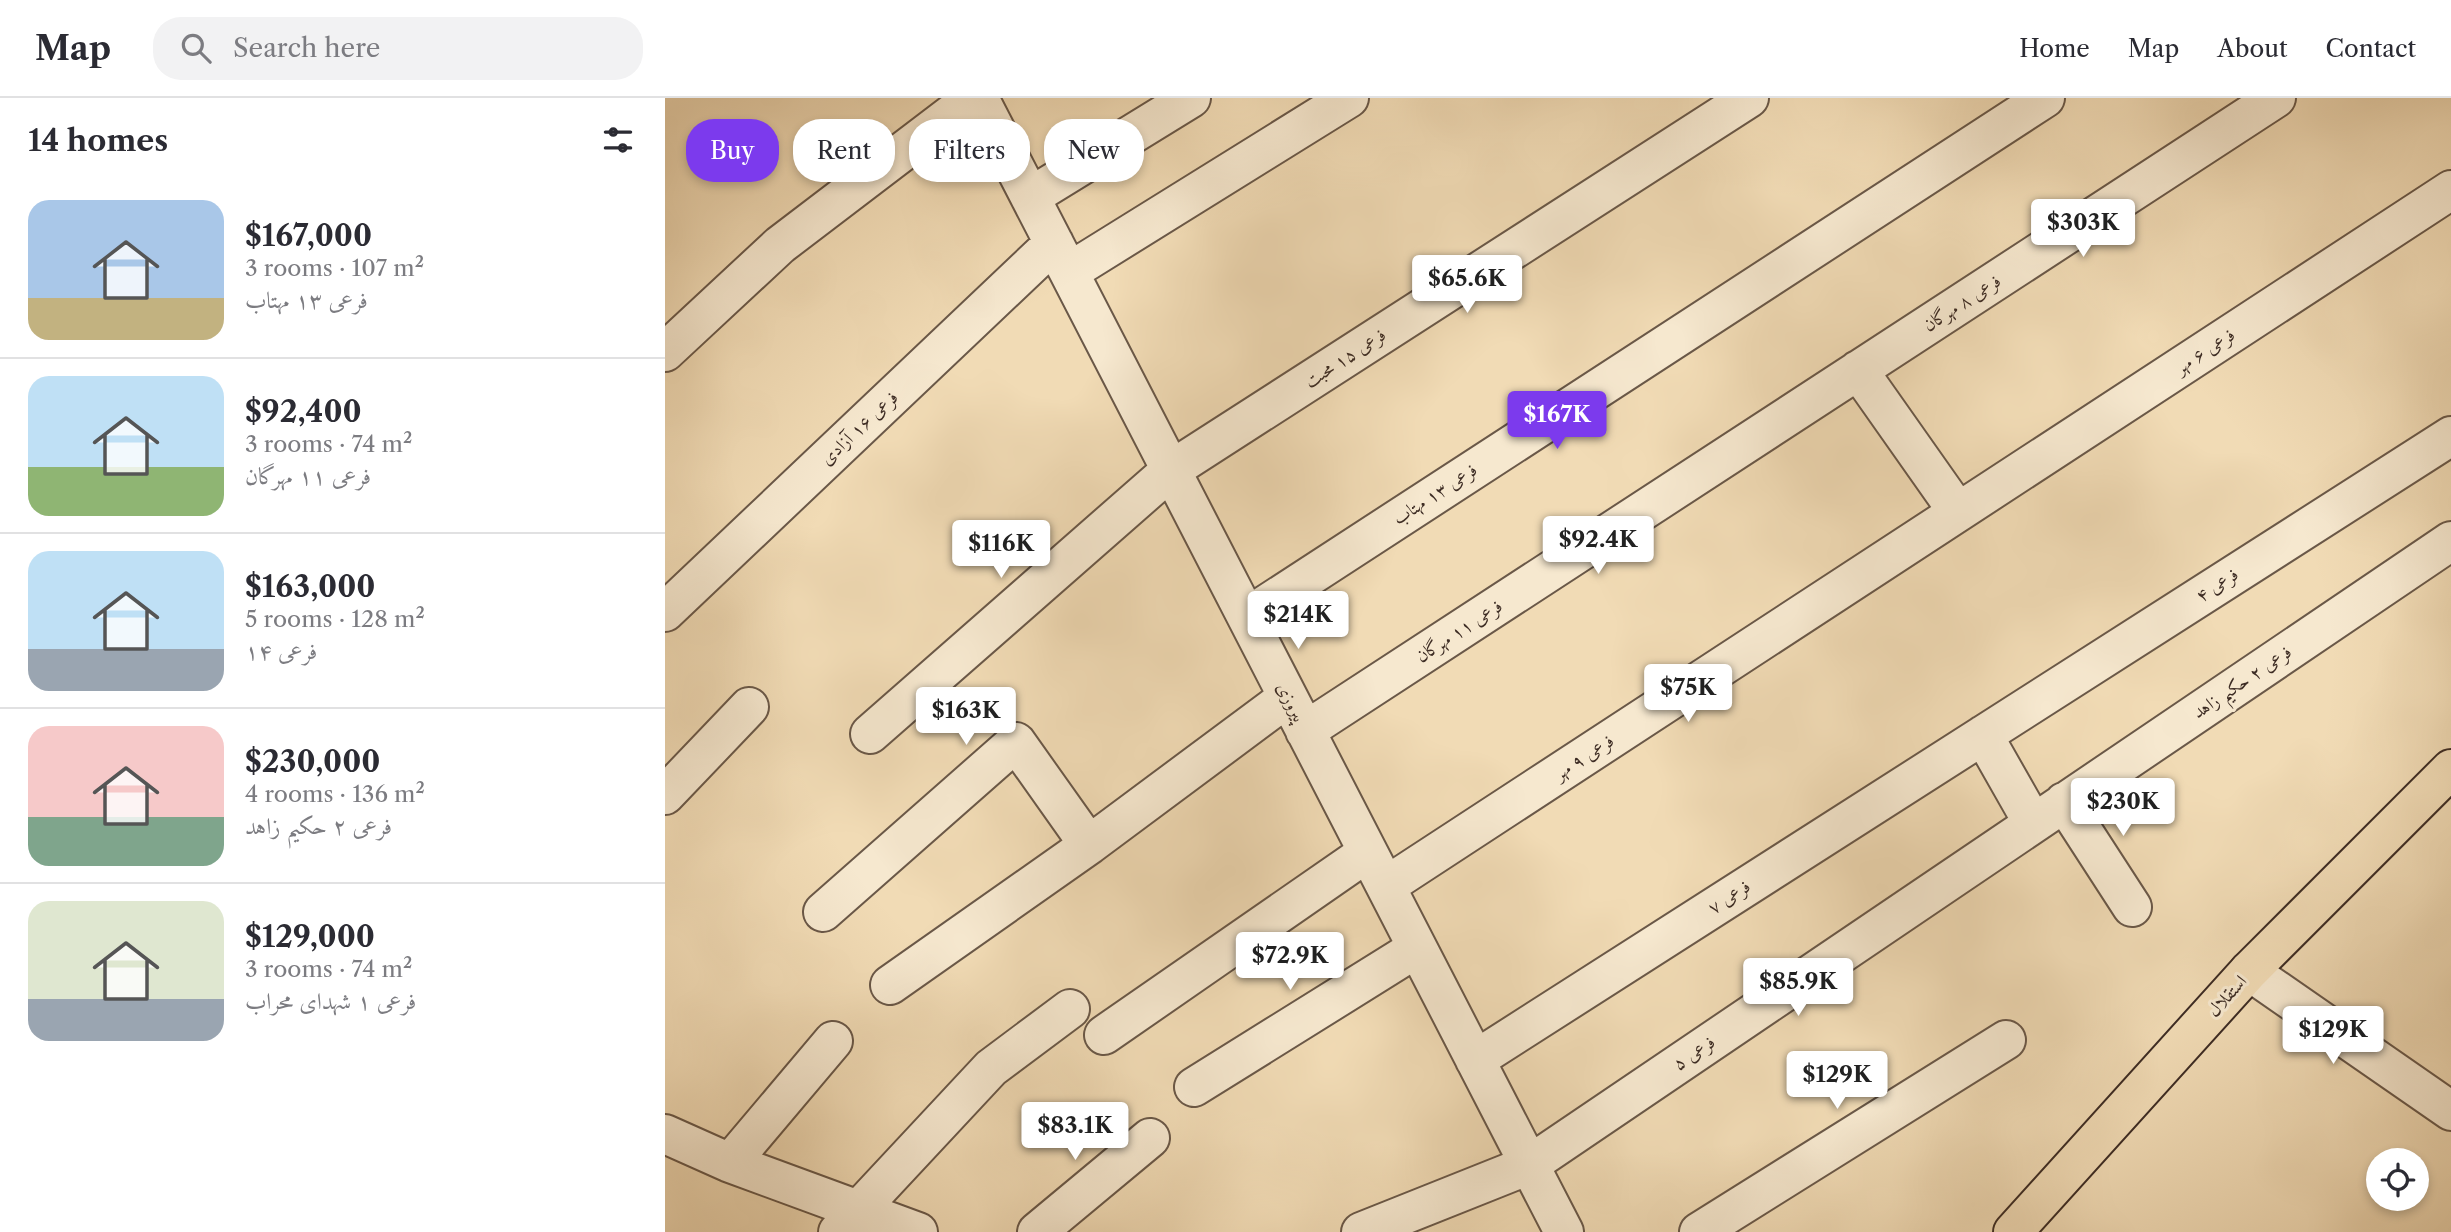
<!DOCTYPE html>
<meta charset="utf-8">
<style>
body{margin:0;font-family:"Libre Caslon Text",Amiri,serif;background:#f2f2f3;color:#2b2b33;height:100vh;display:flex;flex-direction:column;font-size:26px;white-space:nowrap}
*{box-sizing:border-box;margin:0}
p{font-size:23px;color:#7c7c81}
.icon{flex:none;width:38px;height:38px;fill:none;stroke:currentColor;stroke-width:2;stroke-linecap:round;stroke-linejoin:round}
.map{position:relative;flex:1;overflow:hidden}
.sheet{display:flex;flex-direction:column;background:#fff;width:665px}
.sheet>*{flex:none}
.top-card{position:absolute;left:21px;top:21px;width:665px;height:63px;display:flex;gap:14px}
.fabs{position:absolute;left:1701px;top:1050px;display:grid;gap:14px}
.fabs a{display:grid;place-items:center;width:63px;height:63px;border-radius:50%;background:#fff;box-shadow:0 4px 10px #0003;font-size:35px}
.price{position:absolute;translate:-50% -60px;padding:0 16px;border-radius:7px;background:#fff;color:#222;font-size:23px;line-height:46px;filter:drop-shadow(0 2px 4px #0008)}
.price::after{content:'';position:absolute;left:50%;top:42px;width:21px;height:16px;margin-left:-10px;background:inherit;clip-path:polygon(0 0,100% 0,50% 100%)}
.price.on{background:#7c3aed;color:#fff}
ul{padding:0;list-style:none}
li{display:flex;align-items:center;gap:21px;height:175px;padding:0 28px}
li+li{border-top:2px solid #e1e1e2}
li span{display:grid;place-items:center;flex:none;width:196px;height:140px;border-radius:21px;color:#555}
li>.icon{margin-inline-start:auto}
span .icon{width:84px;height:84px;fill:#fffc;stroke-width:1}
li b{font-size:30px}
h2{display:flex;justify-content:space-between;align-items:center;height:84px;padding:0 28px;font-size:30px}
.tag{padding:0 24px;border-radius:28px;background:#fff;box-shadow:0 4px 10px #0003;font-size:24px;line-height:63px}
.tag.on{background:#7c3aed;color:#fff}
header{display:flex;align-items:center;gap:42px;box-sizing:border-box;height:98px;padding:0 35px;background:#fff;border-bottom:2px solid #e1e1e2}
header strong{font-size:33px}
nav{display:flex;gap:38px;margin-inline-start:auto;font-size:24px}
.search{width:490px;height:63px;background:#f2f2f3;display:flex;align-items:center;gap:18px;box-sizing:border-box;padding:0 24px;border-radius:28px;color:#7c7c81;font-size:26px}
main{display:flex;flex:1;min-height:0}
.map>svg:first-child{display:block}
</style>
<header>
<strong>Map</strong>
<div class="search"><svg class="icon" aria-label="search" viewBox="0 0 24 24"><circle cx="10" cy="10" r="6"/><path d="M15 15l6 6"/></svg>Search here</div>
<nav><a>Home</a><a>Map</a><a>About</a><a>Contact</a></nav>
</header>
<main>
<section class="sheet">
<h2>14 homes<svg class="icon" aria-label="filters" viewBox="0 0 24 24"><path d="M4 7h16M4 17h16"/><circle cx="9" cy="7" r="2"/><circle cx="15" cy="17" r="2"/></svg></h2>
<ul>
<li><span style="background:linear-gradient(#a9c7e8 70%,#c2b280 0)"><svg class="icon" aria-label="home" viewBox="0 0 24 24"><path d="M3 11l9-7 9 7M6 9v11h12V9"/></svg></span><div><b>$167,000</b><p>3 rooms · 107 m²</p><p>فرعی ۱۳ مهتاب</p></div></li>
<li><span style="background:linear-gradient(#bfe0f5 65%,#8fb573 0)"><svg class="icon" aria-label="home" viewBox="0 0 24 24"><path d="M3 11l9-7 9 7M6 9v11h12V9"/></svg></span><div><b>$92,400</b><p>3 rooms · 74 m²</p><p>فرعی ۱۱ مهرگان</p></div></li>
<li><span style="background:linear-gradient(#bfe0f5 70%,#9aa5b1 0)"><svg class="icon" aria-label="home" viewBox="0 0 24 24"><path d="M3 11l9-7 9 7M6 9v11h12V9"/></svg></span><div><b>$163,000</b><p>5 rooms · 128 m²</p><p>فرعی ۱۴</p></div></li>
<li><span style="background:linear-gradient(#f6c9c9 65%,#7fa58c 0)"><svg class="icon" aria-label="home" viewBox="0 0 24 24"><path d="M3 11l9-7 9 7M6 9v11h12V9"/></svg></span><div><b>$230,000</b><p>4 rooms · 136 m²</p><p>فرعی ۲ حکیم زاهد</p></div></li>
<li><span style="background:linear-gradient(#dfe7d0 70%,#9aa5b1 0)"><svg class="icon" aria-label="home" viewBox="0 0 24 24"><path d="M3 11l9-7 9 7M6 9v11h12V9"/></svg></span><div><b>$129,000</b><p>3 rooms · 74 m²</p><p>فرعی ۱ شهدای محراب</p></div></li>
</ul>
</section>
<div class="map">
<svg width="1786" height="1134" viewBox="0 0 1786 1134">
<rect width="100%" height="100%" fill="#f1dbb5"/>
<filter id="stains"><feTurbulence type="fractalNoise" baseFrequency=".00286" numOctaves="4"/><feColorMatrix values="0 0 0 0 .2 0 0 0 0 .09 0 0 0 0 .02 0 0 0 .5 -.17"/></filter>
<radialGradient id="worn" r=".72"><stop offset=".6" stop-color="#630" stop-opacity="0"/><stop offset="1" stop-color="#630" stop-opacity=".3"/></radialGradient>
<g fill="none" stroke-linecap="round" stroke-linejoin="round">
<g stroke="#6a5848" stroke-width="42">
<path id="minor" d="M 314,0 L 899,1134
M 365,99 L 526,0
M 404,174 L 684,0
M 0,254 L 115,147 L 308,0
M 1193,272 L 1293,414
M 0,514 L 389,145
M 582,519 L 1380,0
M 640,633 L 1611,0
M 205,636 L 506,372 L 1084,0
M 1318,637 L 1368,725
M 0,697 L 84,609
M 1399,704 L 1467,809
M 721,788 L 1786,92
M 158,814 L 351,644 L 424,747
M 1584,873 L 1786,1013
M 225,887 L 424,747 L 623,599
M 439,937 L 703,754
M 810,962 L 1786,338
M 529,989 L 752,850
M 0,1036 L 65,1065 L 253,1134
M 65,1065 L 168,943
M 173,1134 L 326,970 L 405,911
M 372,1134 L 485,1040
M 696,1134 L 864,1067 L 1786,443
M 1034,1134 L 1341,942"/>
</g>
<g stroke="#3d2c24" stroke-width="42">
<path id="major" d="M 1348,1134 L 1584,873 L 1786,671"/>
</g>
<use href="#minor" stroke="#f6e8cf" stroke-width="38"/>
<use href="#major" stroke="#f1dbb5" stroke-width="38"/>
</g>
<g text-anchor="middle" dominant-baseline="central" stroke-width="6" stroke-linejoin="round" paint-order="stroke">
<g font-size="18" fill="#3d2c24" stroke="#f6e8cf">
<text transform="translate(1297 205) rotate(-33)">فرعی ۸ مهرگان</text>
<text transform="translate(1540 253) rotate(-33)">فرعی ۶ مهر</text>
<text transform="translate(680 260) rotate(-33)">فرعی ۱۵ محبت</text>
<text transform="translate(194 330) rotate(-43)">فرعی ۱۶ آزادی</text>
<text transform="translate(770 396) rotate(-33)">فرعی ۱۳ مهتاب</text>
<text transform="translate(1552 487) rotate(-33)">فرعی ۴</text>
<text transform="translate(794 533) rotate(-33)">فرعی ۱۱ مهرگان</text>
<text transform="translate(1577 584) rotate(-34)">فرعی ۲ حکیم زاهد</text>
<text transform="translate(626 604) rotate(63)">پیروزی</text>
<text transform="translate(919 659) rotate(-33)">فرعی ۹ مهر</text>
<text transform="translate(1064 799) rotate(-33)">فرعی ۷</text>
<text transform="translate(1562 898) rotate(-48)">استقلال</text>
<text transform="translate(1029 955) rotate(-34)">فرعی ۵</text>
</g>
</g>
<rect width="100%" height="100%" filter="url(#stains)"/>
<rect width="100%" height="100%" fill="url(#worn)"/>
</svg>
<div class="fabs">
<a><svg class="icon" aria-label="locate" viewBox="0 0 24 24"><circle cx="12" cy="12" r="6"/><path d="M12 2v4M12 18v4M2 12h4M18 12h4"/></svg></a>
</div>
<b class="price" style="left:1418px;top:161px">$303K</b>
<b class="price" style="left:802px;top:217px">$65.6K</b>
<b class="price on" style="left:892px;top:353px">$167K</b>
<b class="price" style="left:933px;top:478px">$92.4K</b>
<b class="price" style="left:336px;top:482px">$116K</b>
<b class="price" style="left:633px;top:553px">$214K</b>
<b class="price" style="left:1023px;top:626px">$75K</b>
<b class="price" style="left:301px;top:649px">$163K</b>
<b class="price" style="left:1458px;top:740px">$230K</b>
<b class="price" style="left:625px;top:894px">$72.9K</b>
<b class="price" style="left:1133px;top:920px">$85.9K</b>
<b class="price" style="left:1668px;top:968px">$129K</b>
<b class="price" style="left:1172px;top:1013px">$129K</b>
<b class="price" style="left:410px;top:1064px">$83.1K</b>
<div class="top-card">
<a class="tag on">Buy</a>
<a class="tag">Rent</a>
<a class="tag">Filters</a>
<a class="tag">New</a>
</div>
</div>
</main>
